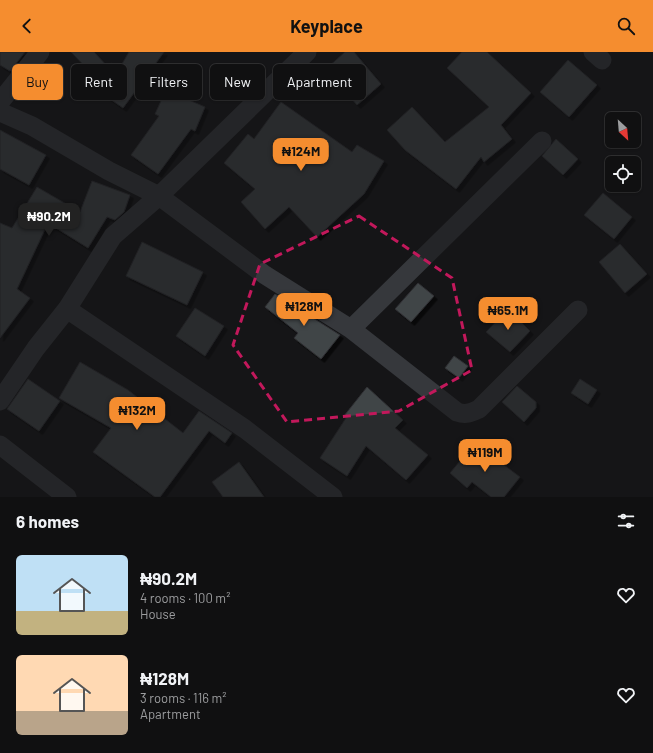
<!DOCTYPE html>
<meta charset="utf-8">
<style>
body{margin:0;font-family:Barlow,sans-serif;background:#19191a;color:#f1f3f6;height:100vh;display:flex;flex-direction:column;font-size:15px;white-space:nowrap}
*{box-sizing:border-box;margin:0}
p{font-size:13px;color:#9c9d9f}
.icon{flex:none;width:22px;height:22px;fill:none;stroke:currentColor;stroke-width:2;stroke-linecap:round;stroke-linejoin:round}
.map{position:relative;height:445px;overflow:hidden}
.panel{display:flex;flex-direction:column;background:#101011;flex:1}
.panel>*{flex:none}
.top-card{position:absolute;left:12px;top:12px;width:400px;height:36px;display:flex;gap:8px}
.needle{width:26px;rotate:154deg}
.fabs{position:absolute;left:605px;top:60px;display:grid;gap:8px}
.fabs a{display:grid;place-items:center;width:36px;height:36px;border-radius:6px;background:#101011;box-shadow:0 1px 3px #0004,0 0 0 1px #303031;font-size:20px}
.price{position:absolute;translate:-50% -34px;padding:0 9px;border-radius:8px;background:#f58d2f;color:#111;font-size:13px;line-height:26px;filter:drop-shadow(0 1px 2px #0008)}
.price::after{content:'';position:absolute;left:50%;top:24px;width:12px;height:9px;margin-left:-6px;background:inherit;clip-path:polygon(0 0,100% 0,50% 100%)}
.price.active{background:#222;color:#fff}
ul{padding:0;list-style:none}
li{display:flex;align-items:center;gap:12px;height:100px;padding:0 16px}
li span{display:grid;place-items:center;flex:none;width:112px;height:80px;border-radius:6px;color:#555}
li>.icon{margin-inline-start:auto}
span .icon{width:48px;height:48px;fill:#fffc;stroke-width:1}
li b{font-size:17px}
h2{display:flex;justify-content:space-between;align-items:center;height:48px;padding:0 16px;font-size:17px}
.pill{padding:0 14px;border-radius:6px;background:#101011;box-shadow:0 1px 3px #0004,0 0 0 1px #303031;font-size:14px;line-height:36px}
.pill.active{background:#f58d2f;color:#111}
header{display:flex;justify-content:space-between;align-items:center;height:52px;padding:0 16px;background:#f58d2f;color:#111;font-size:18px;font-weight:700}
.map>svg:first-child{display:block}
</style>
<header><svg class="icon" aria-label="back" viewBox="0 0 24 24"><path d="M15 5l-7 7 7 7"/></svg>Keyplace<svg class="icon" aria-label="search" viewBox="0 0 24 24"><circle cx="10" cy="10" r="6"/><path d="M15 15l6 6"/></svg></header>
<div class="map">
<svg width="653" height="445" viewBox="0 0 653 445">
<defs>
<filter id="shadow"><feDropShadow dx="3.5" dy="3.5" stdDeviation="0" flood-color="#0009"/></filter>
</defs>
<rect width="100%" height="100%" fill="#151517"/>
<path fill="#414447" stroke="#2f3033" filter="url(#shadow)" d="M 0,0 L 25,0 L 10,19 L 0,13 Z
M 71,0 L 94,0 L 108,15 L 111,11 L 119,17 L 129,0 L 164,0 L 123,56 L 93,35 L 98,28 Z
M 345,0 L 354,0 L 381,32 L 357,53 L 326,17 Z
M 462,0 L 487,0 L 531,41 L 501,73 L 512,87 L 484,110 L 481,105 L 456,137 L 405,98 L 387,78 L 412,55 L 445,90 L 489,55 L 447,16 Z
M 568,8 L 597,33 L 569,65 L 540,40 Z
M 166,38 L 205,55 L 195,79 L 191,77 L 158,122 L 131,103 L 159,64 L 155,62 Z
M 281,50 L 352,100 L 357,93 L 384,109 L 364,142 L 317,185 L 289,155 L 265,177 L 241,150 L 255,137 L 224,111 L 248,82 L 254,87 Z
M 0,78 L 46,103 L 29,133 L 0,117 Z
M 556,87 L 578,107 L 563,123 L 542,104 Z
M 92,129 L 130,143 L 124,160 L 115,168 L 107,165 L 88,196 L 48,171 L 17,237 L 30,246 L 0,286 L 0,171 L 12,176 L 37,135 L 80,160 Z
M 603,141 L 632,165 L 614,187 L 584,163 Z
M 142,190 L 203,220 L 187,253 L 126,224 Z
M 620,192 L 647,222 L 625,241 L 599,210 Z
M 418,231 L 434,244 L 411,270 L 395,257 Z
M 275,242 L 340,283 L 321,307 L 294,286 L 298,281 L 265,255 Z
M 195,256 L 224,274 L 205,304 L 176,284 Z
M 508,257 L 530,279 L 510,300 L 486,280 Z
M 454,304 L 468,314 L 459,326 L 445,316 Z
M 80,310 L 128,338 L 183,381 L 199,359 L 232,381 L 225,391 L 209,379 L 160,445 L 155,445 L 93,400 L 111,376 L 59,346 Z
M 28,327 L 60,349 L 39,379 L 7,357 Z
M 580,327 L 597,338 L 588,352 L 571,341 Z
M 517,334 L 536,350 L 536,356 L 524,370 L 502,350 Z
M 367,335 L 403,368 L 395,376 L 428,403 L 406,428 L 366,394 L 347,424 L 320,406 L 346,366 L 344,364 Z
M 475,391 L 520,425 L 504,445 L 491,445 L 472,430 L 467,436 L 450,421 Z
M 239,410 L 264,445 L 223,445 L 212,430 Z"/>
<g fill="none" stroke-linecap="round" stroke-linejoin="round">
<path stroke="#36383c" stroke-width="19" d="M 593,0 L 602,8
M 0,50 L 40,0
M 0,60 L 32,74 L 109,119 L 159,144 L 307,0
M 67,257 L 245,377 L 333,445
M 351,277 L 542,89
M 0,349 L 36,296 L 67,257 L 113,184 L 159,144 L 265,223 L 351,277 L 457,360 C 466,363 470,361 479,357 L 578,258
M 0,393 L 67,445"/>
</g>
<path d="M0 0H653V445H0ZM 359,164 L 452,226 L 472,318 L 399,359 L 287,370 L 233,293 L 260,212 Z" fill="#151517" fill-opacity=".55" fill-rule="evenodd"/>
<path fill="none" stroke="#c2185b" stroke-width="3" stroke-dasharray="8 5" stroke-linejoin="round" d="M 359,164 L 452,226 L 472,318 L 399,359 L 287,370 L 233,293 L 260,212 Z"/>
</svg>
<div class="fabs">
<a><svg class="needle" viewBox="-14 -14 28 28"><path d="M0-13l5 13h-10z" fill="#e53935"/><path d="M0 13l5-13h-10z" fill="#9c9d9f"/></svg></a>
<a><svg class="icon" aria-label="locate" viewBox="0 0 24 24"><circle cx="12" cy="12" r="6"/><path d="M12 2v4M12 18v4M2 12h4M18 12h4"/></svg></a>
</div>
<b class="price" style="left:301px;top:120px">₦124M</b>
<b class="price active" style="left:49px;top:185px">₦90.2M</b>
<b class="price" style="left:304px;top:275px">₦128M</b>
<b class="price" style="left:508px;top:279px">₦65.1M</b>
<b class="price" style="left:137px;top:379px">₦132M</b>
<b class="price" style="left:485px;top:421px">₦119M</b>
<div class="top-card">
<a class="pill active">Buy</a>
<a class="pill">Rent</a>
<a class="pill">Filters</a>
<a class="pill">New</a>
<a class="pill">Apartment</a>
</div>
</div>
<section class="panel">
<h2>6 homes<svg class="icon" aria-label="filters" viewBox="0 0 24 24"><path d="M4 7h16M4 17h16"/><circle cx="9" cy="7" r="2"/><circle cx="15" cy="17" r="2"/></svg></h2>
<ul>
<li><span style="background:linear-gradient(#bfe0f5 70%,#c2b280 0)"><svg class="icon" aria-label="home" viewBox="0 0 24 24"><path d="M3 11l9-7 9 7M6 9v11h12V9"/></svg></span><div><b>₦90.2M</b><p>4 rooms · 100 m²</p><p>House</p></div><svg class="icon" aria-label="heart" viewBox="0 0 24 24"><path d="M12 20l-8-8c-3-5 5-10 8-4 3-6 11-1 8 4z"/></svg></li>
<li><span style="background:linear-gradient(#ffd9b3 70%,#b9a48a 0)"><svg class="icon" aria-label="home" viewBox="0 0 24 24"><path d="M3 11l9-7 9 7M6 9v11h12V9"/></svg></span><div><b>₦128M</b><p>3 rooms · 116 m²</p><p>Apartment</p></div><svg class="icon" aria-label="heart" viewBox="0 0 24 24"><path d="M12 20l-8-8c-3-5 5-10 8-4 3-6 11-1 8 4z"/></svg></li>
</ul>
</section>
